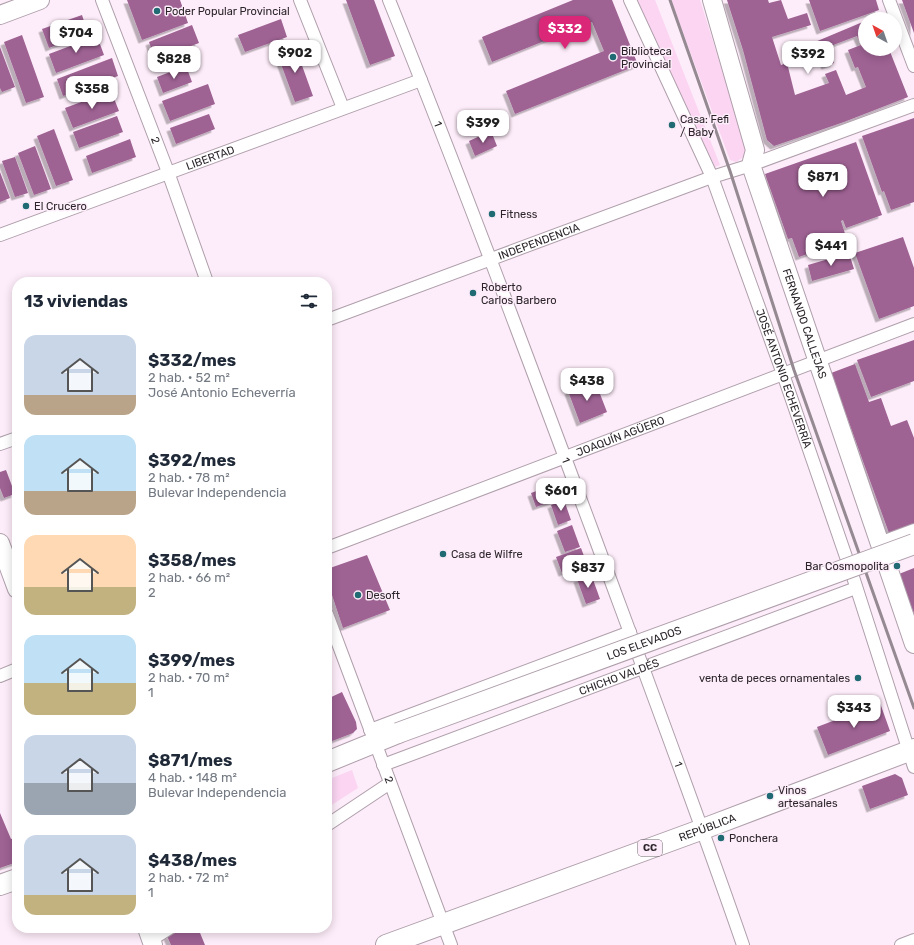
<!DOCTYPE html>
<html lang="es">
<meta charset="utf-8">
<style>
body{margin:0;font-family:Rubik,sans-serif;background:#f2f2f3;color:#1f2937;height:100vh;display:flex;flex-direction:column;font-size:15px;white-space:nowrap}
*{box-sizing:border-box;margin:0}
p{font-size:13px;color:#747a83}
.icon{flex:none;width:22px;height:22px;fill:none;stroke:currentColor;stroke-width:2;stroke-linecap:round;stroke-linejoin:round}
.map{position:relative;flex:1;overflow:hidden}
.details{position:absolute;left:12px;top:277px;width:320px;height:656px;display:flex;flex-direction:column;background:#fff;border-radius:16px;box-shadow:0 2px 10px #0003}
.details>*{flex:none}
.needle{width:26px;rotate:320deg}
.buttons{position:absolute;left:858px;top:12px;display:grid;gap:8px}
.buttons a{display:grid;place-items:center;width:44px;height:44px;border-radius:50%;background:#fff;box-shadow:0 2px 10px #0003;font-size:20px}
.price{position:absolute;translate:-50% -34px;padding:0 9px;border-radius:8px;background:#fff;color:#222;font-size:13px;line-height:26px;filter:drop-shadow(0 1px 2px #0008)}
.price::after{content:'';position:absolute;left:50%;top:24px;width:12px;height:9px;margin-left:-6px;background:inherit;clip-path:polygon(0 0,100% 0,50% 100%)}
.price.selected{background:#db2777;color:#fff}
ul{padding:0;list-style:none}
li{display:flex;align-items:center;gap:12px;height:100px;padding:0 12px}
li span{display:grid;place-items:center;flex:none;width:112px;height:80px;border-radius:12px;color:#555}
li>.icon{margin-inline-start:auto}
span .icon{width:48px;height:48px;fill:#fffc;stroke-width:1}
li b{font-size:17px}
h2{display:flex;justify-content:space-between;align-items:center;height:48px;padding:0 12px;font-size:17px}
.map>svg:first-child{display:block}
</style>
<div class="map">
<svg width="914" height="945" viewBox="0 0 914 945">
<defs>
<filter id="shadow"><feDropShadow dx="-3.5" dy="3.5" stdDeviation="0" flood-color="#0004"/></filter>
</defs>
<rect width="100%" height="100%" fill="#fdecf9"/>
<path fill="#fbd5f2" d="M 635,0 L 655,0 L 720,165 L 715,167 Z
M 671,0 L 700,0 L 747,150 L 745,156 L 736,162 L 730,160 Z
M 352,770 L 358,788 L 327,808 L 327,780 Z"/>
<path fill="#9e6293" filter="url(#shadow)" d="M 127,0 L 180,0 L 188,23 L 142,40 Z
M 346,0 L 374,0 L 395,56 L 370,65 Z
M 573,0 L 612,0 L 638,65 L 515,114 L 506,91 L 604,51 L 592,22 L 492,62 L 482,37 Z
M 727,0 L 768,0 L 769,3 L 781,0 L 788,19 L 807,13 L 811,25 L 772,37 L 781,65 L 787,63 L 795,95 L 829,83 L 825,74 L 836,70 L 846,95 L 866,87 L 858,67 L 855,68 L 848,50 L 861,45 L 857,36 L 828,47 L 834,63 L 825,66 L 815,42 L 865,21 L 865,49 L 889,49 L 908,97 L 844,122 L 774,146 L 767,140 L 743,50 Z
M 809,0 L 876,0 L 879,10 L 820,31 Z
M 902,0 L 914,0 L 914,33 Z
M 82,15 L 88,33 L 49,48 L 42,29 Z
M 281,19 L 287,37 L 245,52 L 238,35 Z
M 192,25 L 199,43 L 155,59 L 149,42 Z
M 22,35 L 44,97 L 26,103 L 4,42 Z
M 97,36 L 104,55 L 56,73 L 49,54 Z
M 295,46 L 313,96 L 295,102 L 277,53 Z
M 0,47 L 15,87 L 2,92 L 0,88 Z
M 112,58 L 118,76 L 63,96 L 57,79 Z
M 186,66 L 192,82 L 163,93 L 157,77 Z
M 208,84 L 215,104 L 170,121 L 162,101 Z
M 111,91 L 119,111 L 73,128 L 65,108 Z
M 209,114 L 215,129 L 176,144 L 170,128 Z
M 117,116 L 123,132 L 79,148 L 73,132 Z
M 914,118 L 914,202 L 891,210 L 884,191 L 882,192 L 862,136 Z
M 54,129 L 73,180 L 56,186 L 37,136 Z
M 491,131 L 497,146 L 475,156 L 469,141 Z
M 130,139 L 136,157 L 92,173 L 86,156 Z
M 856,142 L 882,215 L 846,228 L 843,220 L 841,221 L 847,240 L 799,257 L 792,238 L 788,239 L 765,174 Z
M 35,146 L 51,189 L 34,195 L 18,153 Z
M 15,157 L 28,193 L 15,197 L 2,161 Z
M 0,172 L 10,198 L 0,202 Z
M 903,237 L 914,268 L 914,306 L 879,319 L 855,253 Z
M 849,253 L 854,269 L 812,281 L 808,265 Z
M 914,340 L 914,381 L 871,397 L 857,360 Z
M 855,364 L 869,402 L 881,398 L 891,426 L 907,420 L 914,438 L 914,524 L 889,533 L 831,373 Z
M 595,381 L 607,412 L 580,423 L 568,391 Z
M 6,470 L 15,494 L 4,498 L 0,488 L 0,472 Z
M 556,484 L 561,498 L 536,507 L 531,493 Z
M 564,500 L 571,520 L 558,525 L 551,505 Z
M 572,525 L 580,547 L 565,552 L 557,531 Z
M 581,548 L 587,564 L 562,573 L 556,557 Z
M 367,555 L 390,610 L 343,628 L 327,580 L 327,575 L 330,568 Z
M 914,568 L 914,614 L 899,574 Z
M 591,574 L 600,599 L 586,604 L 577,579 Z
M 342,692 L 356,722 L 357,729 L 353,733 L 327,743 L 327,699 Z
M 880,703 L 890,731 L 828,755 L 817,727 Z
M 895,774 L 902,778 L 908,795 L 870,809 L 862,786 Z
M 0,813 L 11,839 L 17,837 L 17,862 L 0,868 Z
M 188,928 L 198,928 L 205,945 L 171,945 L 167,936 Z"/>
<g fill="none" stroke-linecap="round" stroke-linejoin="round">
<g stroke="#af9fab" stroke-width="14">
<g id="street">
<path id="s1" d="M 102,0 L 168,172 L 207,282"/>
<path d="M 300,0 L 343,108"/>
<path id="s2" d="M 389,0 C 460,176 526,353 592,530 C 643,668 695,806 743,945"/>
<path id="s3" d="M 630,0 L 712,177 L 783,374 L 854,580 L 914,767"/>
<path d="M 889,0 L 914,66"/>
<path id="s4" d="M 0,235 L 421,80"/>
<path id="s5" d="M 327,320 L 712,177 L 751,165 L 914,105"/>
<path d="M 0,444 L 17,438"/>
<path d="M 879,543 L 914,530"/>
<path id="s6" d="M 327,548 L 914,324"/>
<path id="s7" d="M 327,614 L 451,945"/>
<path d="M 0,676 L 17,669"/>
<path d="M 370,730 L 630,632"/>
<path id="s8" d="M 383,765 L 856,588"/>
<path d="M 327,825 L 390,783"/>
<path d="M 151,940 L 170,928"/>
<path d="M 901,945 L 914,940"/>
</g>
</g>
<g stroke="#af9fab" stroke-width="20">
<g id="secondary">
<path id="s9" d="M 712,0 L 755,150 L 751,165 L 914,644"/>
<path d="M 0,15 L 40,0"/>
<path d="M 0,543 L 17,589"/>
<path d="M 147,928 L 153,945"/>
</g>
</g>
<g stroke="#af9fab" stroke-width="22">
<g id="primary">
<path d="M 327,762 L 398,733"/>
<path d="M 0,885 L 17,879"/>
<path id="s10" d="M 386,945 L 703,829 L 914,749"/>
</g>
</g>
<use href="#street" stroke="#fff" stroke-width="12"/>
<use href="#secondary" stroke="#fff" stroke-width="18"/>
<use href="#primary" stroke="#fff" stroke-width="20"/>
<path stroke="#958992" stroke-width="3" d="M 670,0 L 730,171 L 794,370 L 914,708"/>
<g stroke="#af9fab" stroke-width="22" stroke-linecap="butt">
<g id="primary-bridge">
<path id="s11" d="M 398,733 L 914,544"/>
</g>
</g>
<use href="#primary-bridge" stroke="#fff" stroke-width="20"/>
</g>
<g fill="#206b73" stroke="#fdecf9" stroke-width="1.5">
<circle cx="157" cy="11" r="4"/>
<circle cx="613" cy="57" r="4"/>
<circle cx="672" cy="125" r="4"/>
<circle cx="26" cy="206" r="4"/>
<circle cx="492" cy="214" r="4"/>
<circle cx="473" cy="293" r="4"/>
<circle cx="443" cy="554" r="4"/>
<circle cx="897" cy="566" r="4"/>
<circle cx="358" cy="595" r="4"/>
<circle cx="858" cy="678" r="4"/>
<circle cx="770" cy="796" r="4"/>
<circle cx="721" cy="838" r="4"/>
</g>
<g text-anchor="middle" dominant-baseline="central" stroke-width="3" stroke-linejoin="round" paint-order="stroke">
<rect fill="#fdecf9" stroke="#6a6168" stroke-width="1" x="638" y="840" width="24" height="16" rx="3"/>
<g font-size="10" font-weight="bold" fill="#2b252a">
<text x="650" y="848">CC</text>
</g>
<g font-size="11" fill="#2b252a" stroke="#fdecf9" text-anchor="start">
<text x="165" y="11">Poder Popular Provincial</text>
<text x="621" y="51">Biblioteca<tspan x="621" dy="13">Provincial</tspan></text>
<text x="680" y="119">Casa: Fefi<tspan x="680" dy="13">/ Baby</tspan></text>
<text x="34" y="206">El Crucero</text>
<text x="500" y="214">Fitness</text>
<text x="481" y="287">Roberto<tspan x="481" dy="13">Carlos Barbero</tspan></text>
<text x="451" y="554">Casa de Wilfre</text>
<text x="889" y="566" text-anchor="end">Bar Cosmopolita</text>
<text x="366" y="595">Desoft</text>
<text x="850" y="678" text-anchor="end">venta de peces ornamentales</text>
<text x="778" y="790">Vinos<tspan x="778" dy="13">artesanales</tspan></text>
<text x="729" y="838">Ponchera</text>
</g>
<g font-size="11" fill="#2b252a" stroke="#fdecf9">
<text stroke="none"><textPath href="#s2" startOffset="133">1</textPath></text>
<text stroke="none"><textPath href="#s1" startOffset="150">2</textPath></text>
<text stroke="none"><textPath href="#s4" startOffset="224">LIBERTAD</textPath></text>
<text stroke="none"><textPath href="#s5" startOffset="226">INDEPENDENCIA</textPath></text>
<text stroke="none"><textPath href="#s9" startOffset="339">FERNANDO CALLEJAS</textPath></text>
<text stroke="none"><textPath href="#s3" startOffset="409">JOSÉ ANTONIO ECHEVERRÍA</textPath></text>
<text stroke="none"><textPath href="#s6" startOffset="314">JOAQUÍN AGÜERO</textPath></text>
<text stroke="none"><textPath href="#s2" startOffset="493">1</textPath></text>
<text stroke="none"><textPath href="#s11" startOffset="262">LOS ELEVADOS</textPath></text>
<text stroke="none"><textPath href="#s8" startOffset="252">CHICHO VALDÉS</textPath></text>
<text stroke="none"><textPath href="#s2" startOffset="817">1</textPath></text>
<text stroke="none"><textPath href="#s7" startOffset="177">2</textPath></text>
<text stroke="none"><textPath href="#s10" startOffset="342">REPÚBLICA</textPath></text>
</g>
</g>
</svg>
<div class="buttons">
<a><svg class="needle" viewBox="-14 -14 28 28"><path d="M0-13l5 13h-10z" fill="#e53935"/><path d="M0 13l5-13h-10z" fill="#747a83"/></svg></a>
</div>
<b class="price selected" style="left:565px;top:50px">$332</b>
<b class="price" style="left:76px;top:54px">$704</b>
<b class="price" style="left:295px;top:74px">$902</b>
<b class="price" style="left:808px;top:75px">$392</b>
<b class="price" style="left:174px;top:80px">$828</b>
<b class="price" style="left:92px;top:110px">$358</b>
<b class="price" style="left:483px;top:144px">$399</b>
<b class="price" style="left:823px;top:198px">$871</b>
<b class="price" style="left:831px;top:267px">$441</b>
<b class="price" style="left:587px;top:402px">$438</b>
<b class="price" style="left:561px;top:512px">$601</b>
<b class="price" style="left:588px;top:589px">$837</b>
<b class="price" style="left:854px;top:729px">$343</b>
<section class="details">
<h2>13 viviendas<svg class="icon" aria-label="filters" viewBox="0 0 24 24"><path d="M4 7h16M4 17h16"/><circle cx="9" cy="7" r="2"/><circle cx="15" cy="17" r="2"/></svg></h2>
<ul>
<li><span style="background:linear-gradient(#c9d6e8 75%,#b9a48a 0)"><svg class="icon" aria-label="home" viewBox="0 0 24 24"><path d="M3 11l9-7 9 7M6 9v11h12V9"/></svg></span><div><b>$332/mes</b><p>2 hab. · 52 m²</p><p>José Antonio Echeverría</p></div></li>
<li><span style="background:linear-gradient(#bfe0f5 70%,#b9a48a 0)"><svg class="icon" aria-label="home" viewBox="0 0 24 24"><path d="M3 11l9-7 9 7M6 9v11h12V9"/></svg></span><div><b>$392/mes</b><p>2 hab. · 78 m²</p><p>Bulevar Independencia</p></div></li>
<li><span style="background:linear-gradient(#ffd9b3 65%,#c2b280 0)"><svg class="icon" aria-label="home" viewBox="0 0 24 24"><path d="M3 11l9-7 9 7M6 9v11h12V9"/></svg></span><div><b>$358/mes</b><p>2 hab. · 66 m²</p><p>2</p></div></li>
<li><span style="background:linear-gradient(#bfe0f5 60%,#c2b280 0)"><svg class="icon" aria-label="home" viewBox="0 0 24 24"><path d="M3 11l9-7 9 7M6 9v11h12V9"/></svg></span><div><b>$399/mes</b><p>2 hab. · 70 m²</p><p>1</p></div></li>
<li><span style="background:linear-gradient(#c9d6e8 60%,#9aa5b1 0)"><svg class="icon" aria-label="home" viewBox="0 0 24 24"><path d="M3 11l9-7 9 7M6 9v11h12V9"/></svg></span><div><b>$871/mes</b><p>4 hab. · 148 m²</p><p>Bulevar Independencia</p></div></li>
<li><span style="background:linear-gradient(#c9d6e8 75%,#c2b280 0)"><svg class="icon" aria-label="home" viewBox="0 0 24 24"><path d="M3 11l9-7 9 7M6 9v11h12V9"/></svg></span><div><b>$438/mes</b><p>2 hab. · 72 m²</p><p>1</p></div></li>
</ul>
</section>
</div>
